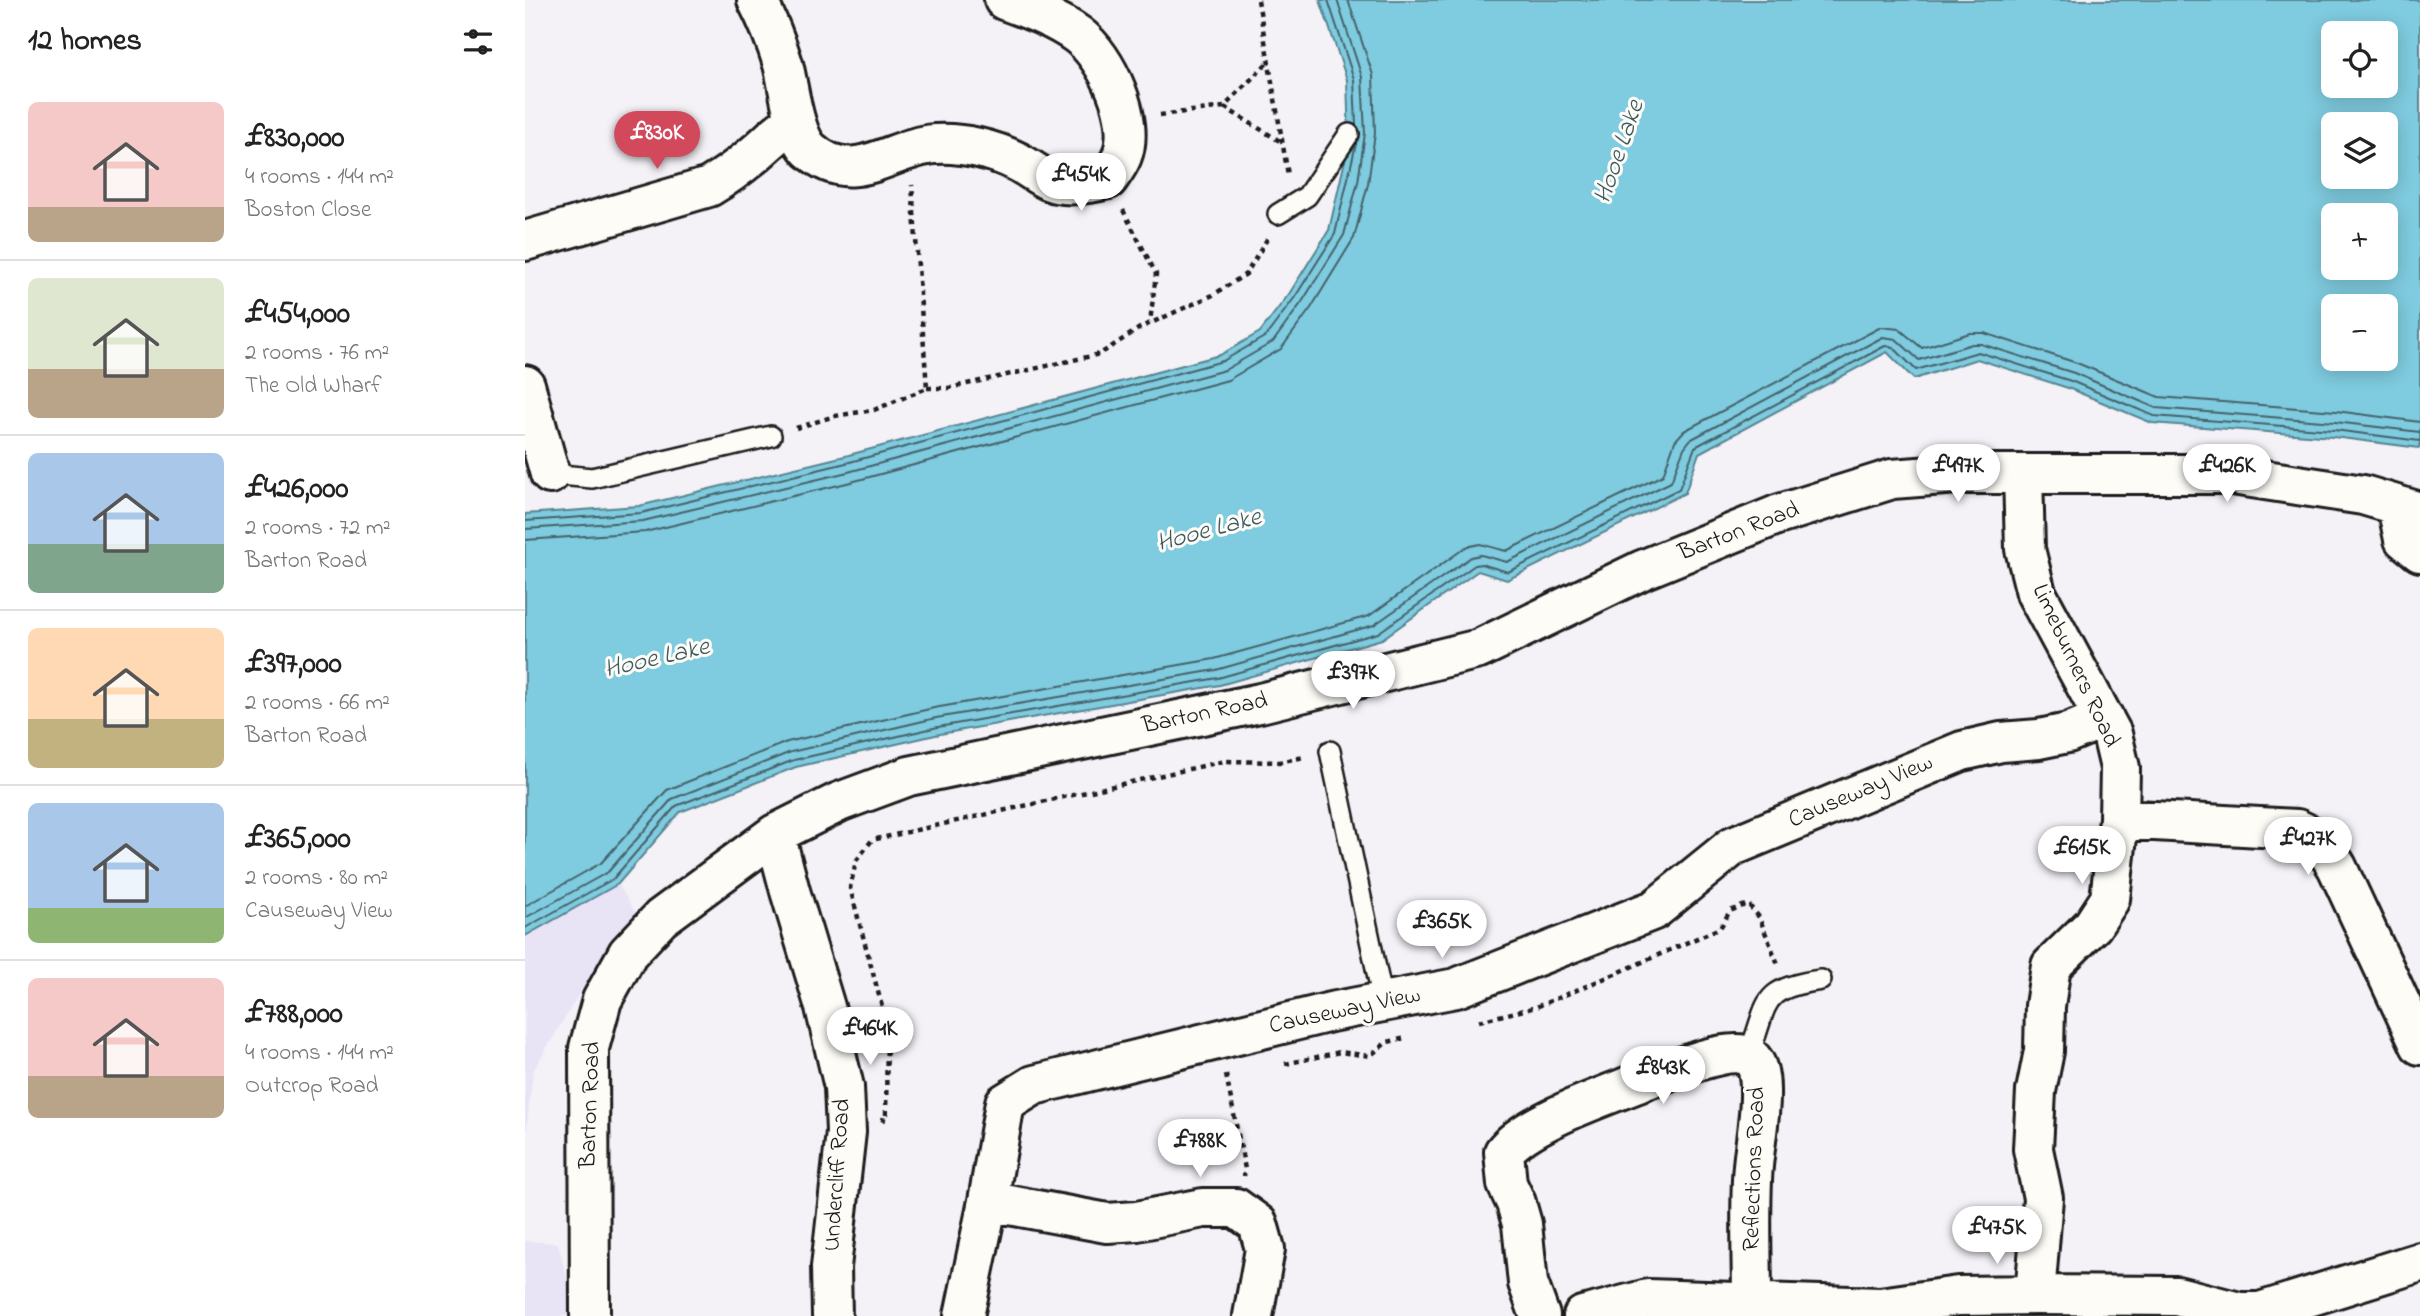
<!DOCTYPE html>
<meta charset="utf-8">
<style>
body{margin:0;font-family:"Indie Flower",sans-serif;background:#f6f6f6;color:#222;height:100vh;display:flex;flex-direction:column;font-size:26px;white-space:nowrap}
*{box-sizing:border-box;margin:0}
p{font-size:23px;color:#767676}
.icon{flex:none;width:38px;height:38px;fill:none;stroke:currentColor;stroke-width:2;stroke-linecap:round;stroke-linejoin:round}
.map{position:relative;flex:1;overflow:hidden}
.details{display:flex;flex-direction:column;background:#fff;width:525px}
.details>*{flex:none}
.controls{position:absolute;left:1796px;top:21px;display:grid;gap:14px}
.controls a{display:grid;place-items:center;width:77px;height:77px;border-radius:10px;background:#fff;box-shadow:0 4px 18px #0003;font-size:35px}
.price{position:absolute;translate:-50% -60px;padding:0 16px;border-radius:24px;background:#fff;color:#222;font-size:23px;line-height:46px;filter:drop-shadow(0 2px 4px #0008)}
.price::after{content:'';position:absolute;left:50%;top:42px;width:21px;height:16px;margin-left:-10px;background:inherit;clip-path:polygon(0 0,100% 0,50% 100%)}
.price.active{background:#d1495b;color:#fff}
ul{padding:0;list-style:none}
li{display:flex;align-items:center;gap:21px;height:175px;padding:0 28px}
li+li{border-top:2px solid #e0e0e0}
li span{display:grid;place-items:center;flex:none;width:196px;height:140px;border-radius:10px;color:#555}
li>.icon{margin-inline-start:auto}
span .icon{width:84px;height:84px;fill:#fffc;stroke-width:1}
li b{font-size:30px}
h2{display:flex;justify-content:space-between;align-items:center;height:84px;padding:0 28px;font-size:30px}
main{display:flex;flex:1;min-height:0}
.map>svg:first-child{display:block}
</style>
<main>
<section class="details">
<h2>12 homes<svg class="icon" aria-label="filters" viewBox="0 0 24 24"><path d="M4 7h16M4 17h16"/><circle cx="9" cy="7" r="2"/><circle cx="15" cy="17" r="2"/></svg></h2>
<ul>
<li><span style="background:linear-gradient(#f6c9c9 75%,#b9a48a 0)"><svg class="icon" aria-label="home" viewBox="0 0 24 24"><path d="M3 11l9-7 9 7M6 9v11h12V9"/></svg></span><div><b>£830,000</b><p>4 rooms · 144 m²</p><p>Boston Close</p></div></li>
<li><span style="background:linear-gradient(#dfe7d0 65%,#b9a48a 0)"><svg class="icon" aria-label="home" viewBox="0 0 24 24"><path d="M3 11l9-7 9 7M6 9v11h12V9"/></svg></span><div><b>£454,000</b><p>2 rooms · 76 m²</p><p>The Old Wharf</p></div></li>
<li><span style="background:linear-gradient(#a9c7e8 65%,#7fa58c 0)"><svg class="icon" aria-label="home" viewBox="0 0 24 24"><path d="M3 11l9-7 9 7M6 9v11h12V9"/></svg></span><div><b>£426,000</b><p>2 rooms · 72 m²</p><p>Barton Road</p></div></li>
<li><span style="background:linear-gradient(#ffd9b3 65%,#c2b280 0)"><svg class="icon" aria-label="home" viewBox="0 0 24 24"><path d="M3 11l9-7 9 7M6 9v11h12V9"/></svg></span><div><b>£397,000</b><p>2 rooms · 66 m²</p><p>Barton Road</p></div></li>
<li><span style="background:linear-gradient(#a9c7e8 75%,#8fb573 0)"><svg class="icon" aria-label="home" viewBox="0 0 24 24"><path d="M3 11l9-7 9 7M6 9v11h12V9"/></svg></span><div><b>£365,000</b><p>2 rooms · 80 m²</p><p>Causeway View</p></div></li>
<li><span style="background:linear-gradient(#f6c9c9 70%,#b9a48a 0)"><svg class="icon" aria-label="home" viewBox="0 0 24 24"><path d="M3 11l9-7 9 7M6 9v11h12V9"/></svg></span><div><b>£788,000</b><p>4 rooms · 144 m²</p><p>Outcrop Road</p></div></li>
</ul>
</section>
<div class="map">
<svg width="1895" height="1316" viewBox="0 0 1895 1316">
<rect width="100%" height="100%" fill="#f4f1f7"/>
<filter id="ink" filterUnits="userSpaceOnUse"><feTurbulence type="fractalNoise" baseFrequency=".0143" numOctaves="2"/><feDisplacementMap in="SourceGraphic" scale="14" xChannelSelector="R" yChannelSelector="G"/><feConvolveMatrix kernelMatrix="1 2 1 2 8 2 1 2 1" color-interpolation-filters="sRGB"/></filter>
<g filter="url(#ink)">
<path fill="#e9e3f6" d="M 93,884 L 112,915 L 76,957 L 8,1071 L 0,1142 L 0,936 Z
M 0,1241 L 33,1243 L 51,1316 L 0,1316 Z"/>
<path fill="#7fcbdf" stroke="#578591" stroke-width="2" fill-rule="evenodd" d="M 795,0 L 1895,0 L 1895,448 L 1808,437 L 1627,423 L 1543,388 L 1452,359 L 1389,379 L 1362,352 L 1174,453 L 1160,493 L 982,580 L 953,571 L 857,639 L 695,685 L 415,734 L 271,767 L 155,812 L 93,884 L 0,936 L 0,514 L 114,506 L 320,456 L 695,355 L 735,332 L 764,294 L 804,230 L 824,143 L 822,80 ZM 1808,33 L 1860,33 L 1860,86 L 1808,86 ZM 1808,124 L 1860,124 L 1860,177 L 1808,177 ZM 1808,215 L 1860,215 L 1860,268 L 1808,268 ZM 1808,306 L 1860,306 L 1860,359 L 1808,359 Z"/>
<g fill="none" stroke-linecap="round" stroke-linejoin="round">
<path stroke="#44626a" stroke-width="2" d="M 803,0 L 829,79 L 831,125
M 0,521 L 116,513 L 321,463 L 698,361 L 741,336 L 770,297 L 810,234 L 831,144
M 0,529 L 118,521 L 323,472 L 700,370 L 748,342 L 777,302 L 819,235 L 833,182 L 840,133 L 837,77 L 812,0
M 0,540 L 120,532 L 326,482 L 703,380 L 756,349 L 786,308 L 829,238 L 843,184 L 850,133 L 848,75 L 823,0
M 0,906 L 76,863 L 142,790 L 262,742 L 409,708 L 689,659 L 844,616 L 941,547 L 955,544 L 981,551 L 1138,475 L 1150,441 L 1159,431 L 1356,327 L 1374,329 L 1397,348 L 1445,333 L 1459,333 L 1552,363 L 1634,397 L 1811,411 L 1895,422
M 0,918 L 83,872 L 147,799 L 266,752 L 411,718 L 691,670 L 849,625 L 946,557 L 956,555 L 982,562 L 1146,482 L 1159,448 L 1165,440 L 1358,337 L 1371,339 L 1394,360 L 1447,344 L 1456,344 L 1549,373 L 1631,408 L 1810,422 L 1895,432
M 0,928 L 88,879 L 151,806 L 269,760 L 413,727 L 693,678 L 853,633 L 950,565 L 956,564 L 983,572 L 1154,489 L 1170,447 L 1360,346 L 1368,347 L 1391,370 L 1453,352 L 1546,381 L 1629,416 L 1809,430 L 1895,441"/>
<g stroke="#1c1c1c" stroke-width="24">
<path id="service" d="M 753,214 L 782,196 L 824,134
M 25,474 L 67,478 L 246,436
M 805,751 L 858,1001
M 1223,1056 C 1245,1004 1231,989 1296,980"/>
</g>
<g stroke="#1c1c1c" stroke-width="44">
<path id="minor" d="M 232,0 C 243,21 251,41 258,64 C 264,86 268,134 285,150 C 328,189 365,147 410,144 C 437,142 469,150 493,162 C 504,168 514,176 525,181 C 542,188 566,183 583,179 C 588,172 594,164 597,156 C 611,120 582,57 553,35 C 531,19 504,9 479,0
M 0,241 L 184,187 C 199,178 213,168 226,157 C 241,145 253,131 270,121
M 0,385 L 25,474
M 1498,474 L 1500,549 L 1511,593 L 1587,734 L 1595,768 L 1594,819 L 1585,899 L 1568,925 L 1526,966 L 1520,1006 L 1519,1051 L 1511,1091 L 1508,1149 L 1518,1198 L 1510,1295
M 1872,506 L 1879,539 L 1895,552
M 1594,819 L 1772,829 L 1795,840 L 1812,867 L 1895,1045
M 250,834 L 265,891 L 300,1007 L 319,1087 L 321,1132 L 306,1267 L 307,1316
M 463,1201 L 582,1223 L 612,1221 L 678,1208 L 711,1208 L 733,1224 L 740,1249 L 728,1316
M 65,1316 L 64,1048 L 77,1000 L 103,953 L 136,918 L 250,834 L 314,802 L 384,776 L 735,703 L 954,649 L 1117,570 L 1252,515 L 1367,479 L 1433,474 L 1701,474 L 1838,495 L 1895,512
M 439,1316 L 463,1201 L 480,1103 L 509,1085 L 806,1012 L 931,988 L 1129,910 L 1208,846 L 1437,751 L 1476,742 L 1514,739 L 1543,733 L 1579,718
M 1015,1316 L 1003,1283 L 997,1224 L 991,1203 L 982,1184 L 979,1152 C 1000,1123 1080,1096 1115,1082 C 1137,1074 1202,1046 1223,1056 C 1234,1062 1235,1079 1235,1090 C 1236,1120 1228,1150 1227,1180 C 1225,1221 1227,1262 1227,1303
M 1058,1316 L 1123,1299 L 1355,1307 L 1433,1296 L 1510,1295 L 1652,1296 L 1714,1312 L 1735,1312 L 1895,1262"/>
</g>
<path stroke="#1c1c1c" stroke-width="4.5" stroke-dasharray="5 5" stroke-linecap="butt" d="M 733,0 L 763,175
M 699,107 L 758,143
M 635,115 L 699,107 L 745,60
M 598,210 L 631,274 L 625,322
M 402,388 L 424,388 L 575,354 L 615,328 L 688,295 L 721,274 L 744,236
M 271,428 L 310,416 L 349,410 L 402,388 L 387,185
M 954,1021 L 1011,1007 L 1090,974 L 1195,928 L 1205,911 L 1223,904 L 1234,917 L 1253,964
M 760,1064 L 815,1052 L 845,1056 L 862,1042 L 881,1038
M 701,1075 L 720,1169 L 719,1176
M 356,1119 L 361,1120 L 362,1025 L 325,888 L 331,861 L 347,840 L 700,761 L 754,762 L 779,757"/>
<use href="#service" stroke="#fdfcf7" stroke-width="19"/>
<use href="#minor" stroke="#fdfcf7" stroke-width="38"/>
</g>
</g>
<g text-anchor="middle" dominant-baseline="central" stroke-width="6" stroke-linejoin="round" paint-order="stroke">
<g font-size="24" fill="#1c1c1c" stroke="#fdfcf7">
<text transform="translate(1214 532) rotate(-21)">Barton Road</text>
<text transform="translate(1550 666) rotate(65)">Limeburners Road</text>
<text transform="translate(680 714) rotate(-12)">Barton Road</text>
<text transform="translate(1336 792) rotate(-23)">Causeway View</text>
<text transform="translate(820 1011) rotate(-12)">Causeway View</text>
<text transform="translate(66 1105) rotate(-88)">Barton Road</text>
<text transform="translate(1230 1169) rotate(-88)">Reflections Road</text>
<text transform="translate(313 1175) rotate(-86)">Undercliff Road</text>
</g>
<g font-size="26" font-style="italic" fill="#3f5960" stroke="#fdfcf7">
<text transform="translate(1095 152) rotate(-71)">Hooe Lake</text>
<text transform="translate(684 531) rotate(-15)">Hooe Lake</text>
<text transform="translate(132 659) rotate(-13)">Hooe Lake</text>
</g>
</g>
</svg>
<div class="controls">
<a><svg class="icon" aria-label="locate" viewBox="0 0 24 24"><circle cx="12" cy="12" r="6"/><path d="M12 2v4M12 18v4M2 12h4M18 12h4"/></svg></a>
<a><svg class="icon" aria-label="layers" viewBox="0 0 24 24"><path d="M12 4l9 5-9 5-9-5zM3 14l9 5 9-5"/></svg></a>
<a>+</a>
<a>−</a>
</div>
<b class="price active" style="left:132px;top:171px">£830K</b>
<b class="price" style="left:556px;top:213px">£454K</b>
<b class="price" style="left:1433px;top:504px">£497K</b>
<b class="price" style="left:1702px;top:504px">£426K</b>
<b class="price" style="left:828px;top:711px">£397K</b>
<b class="price" style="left:1783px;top:877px">£427K</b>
<b class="price" style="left:1557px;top:886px">£615K</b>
<b class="price" style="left:917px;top:960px">£365K</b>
<b class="price" style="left:345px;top:1067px">£464K</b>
<b class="price" style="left:1138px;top:1106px">£843K</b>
<b class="price" style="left:675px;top:1179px">£788K</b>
<b class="price" style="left:1472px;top:1266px">£475K</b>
</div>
</main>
